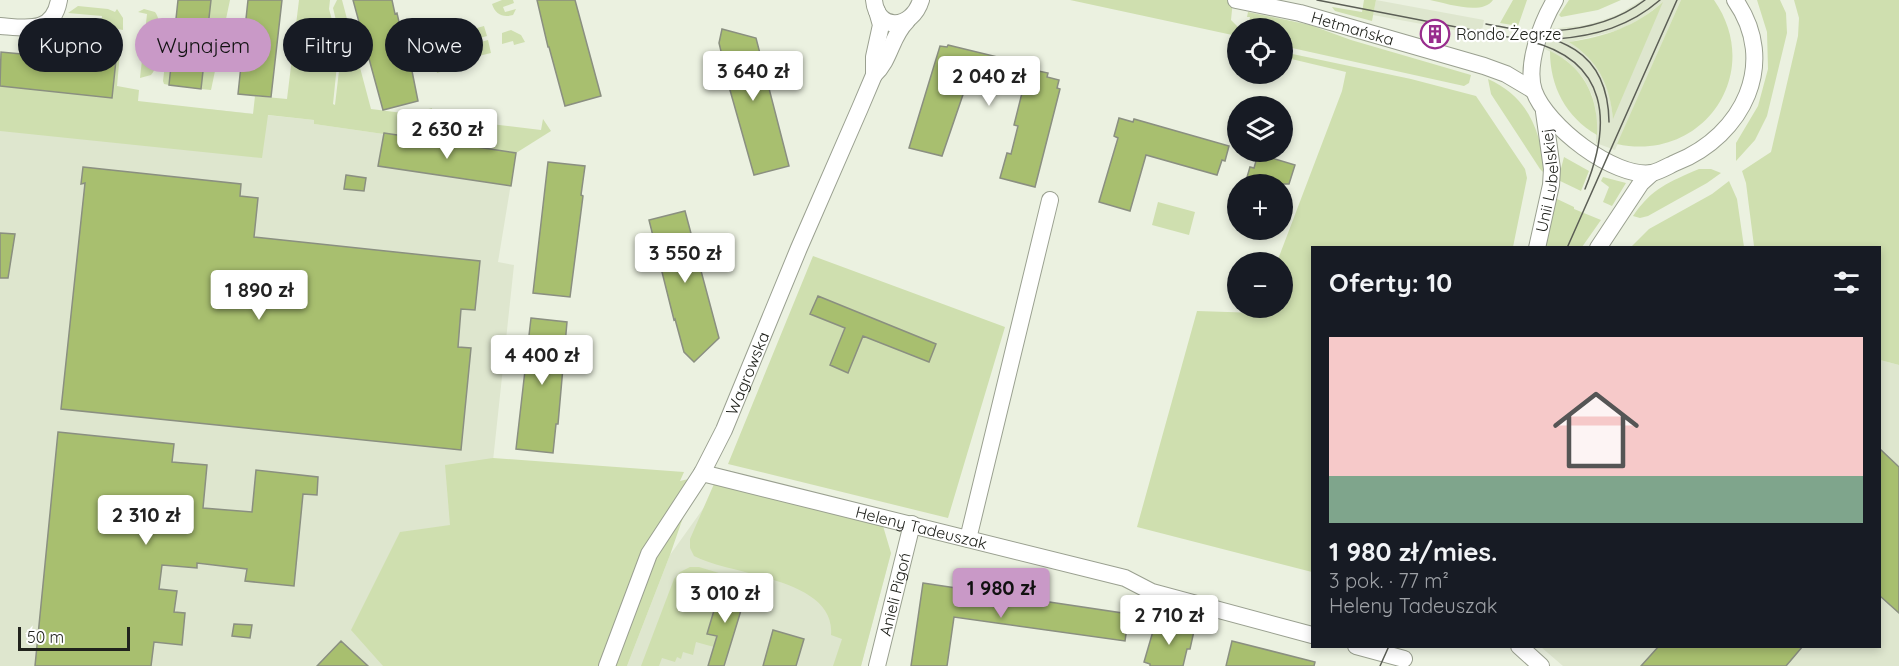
<!DOCTYPE html>
<html lang="pl">
<meta charset="utf-8">
<style>
body{margin:0;font-family:Quicksand,sans-serif;background:#242831;color:#f1f3f6;height:100vh;display:flex;flex-direction:column;font-size:22px;white-space:nowrap}
*{box-sizing:border-box;margin:0}
p{font-size:20px;color:#9ea1a6}
.icon{flex:none;width:33px;height:33px;fill:none;stroke:currentColor;stroke-width:2;stroke-linecap:round;stroke-linejoin:round}
.map{position:relative;flex:1;overflow:hidden}
.details{position:absolute;left:1311px;top:246px;width:570px;height:402px;display:flex;flex-direction:column;background:#171b24;border-radius:0px;box-shadow:0 3px 9px #0003}
.details>*{flex:none}
.guide{position:absolute;left:18px;top:18px;width:570px;height:54px;display:flex;gap:12px}
.tools{position:absolute;left:1227px;top:18px;display:grid;gap:12px}
.tools a{display:grid;place-items:center;width:66px;height:66px;border-radius:50%;background:#171b24;box-shadow:0 3px 9px #0003;font-size:30px}
.scale{position:absolute;left:18px;bottom:15px;width:112px;box-sizing:border-box;padding-left:6px;border:3px solid #21231d;border-top:0;font-size:16px;line-height:21px;white-space:nowrap;color:#21231d;-webkit-text-stroke:4px #fff;paint-order:stroke}
.price{position:absolute;translate:-50% -51px;padding:0 14px;border-radius:6px;background:#fff;color:#222;font-size:20px;line-height:39px;filter:drop-shadow(0 2px 3px #0008)}
.price::after{content:'';position:absolute;left:50%;top:36px;width:18px;height:14px;margin-left:-9px;background:inherit;clip-path:polygon(0 0,100% 0,50% 100%)}
.price.on{background:#c999c7;color:#111}
ul{padding:0;list-style:none}
li{display:grid;align-content:center;gap:12px;height:318px;padding:0 18px}
li+li{border-top:2px solid #363941}
li span{display:grid;place-items:center;height:186px;border-radius:0px;color:#555}
li>.icon{margin-inline-start:auto}
span .icon{width:108px;height:108px;fill:#fffc;stroke-width:1}
li b{font-size:26px}
h2{display:flex;justify-content:space-between;align-items:center;height:72px;padding:0 18px;font-size:26px}
.tag{padding:0 21px;border-radius:27px;background:#171b24;box-shadow:0 3px 9px #0003;font-size:21px;line-height:54px}
.tag.on{background:#c999c7;color:#111}
.map>svg:first-child{display:block}
</style>
<div class="map">
<svg width="1899" height="666" viewBox="0 0 1899 666">
<rect width="100%" height="100%" fill="#ebf1e0"/>
<path fill="#dee6ce" fill-rule="evenodd" d="M 1376,0 L 1484,20 L 1481,35 L 1373,15 Z
M 1642,0 L 1681,0 L 1615,150 L 1596,143 L 1596,111 L 1592,95 L 1584,79 L 1566,60 L 1545,49 L 1549,29 L 1586,25 L 1603,20 L 1619,14 ZM 1662,3 L 1613,118 L 1610,97 L 1603,76 L 1589,56 L 1570,42 L 1619,30 L 1641,19 Z
M 207,109 L 314,120 L 314,124 L 516,153 L 498,262 L 514,265 L 471,666 L 0,666 L 0,127 Z
M 1880,360 L 1899,365 L 1899,666 L 1563,666 L 1541,647 L 1880,646 Z
M 720,485 L 891,553 L 861,666 L 627,666 L 670,555 Z"/>
<path fill="#cfdfaf" d="M 211,0 L 230,0 L 211,90 L 201,89 L 207,30 L 215,31 L 216,26 L 208,24 Z
M 299,0 L 330,0 L 329,9 L 339,45 L 333,104 L 335,105 L 342,45 L 333,8 L 337,0 L 342,0 L 371,109 L 411,114 L 432,108 L 431,117 L 541,130 L 543,119 L 551,131 L 516,153 L 314,124 L 314,120 L 268,115 L 262,158 L 0,131 L 0,86 L 112,97 L 118,41 L 121,41 L 117,86 L 139,90 L 138,101 L 253,114 L 255,96 L 287,99 Z
M 502,0 L 513,0 L 514,3 L 503,7 L 505,12 L 516,9 L 513,15 C 503,18 495,14 492,4 Z
M 1070,0 L 1233,0 L 1231,20 L 1239,28 L 1238,28 L 1237,36 Z
M 1364,0 L 1376,0 L 1372,21 L 1335,11 L 1332,7 L 1362,12 Z
M 1430,0 L 1493,0 C 1482,16 1446,3 1430,0 Z
M 1513,0 L 1527,0 L 1518,26 L 1500,23 Z
M 1569,0 L 1621,0 L 1598,10 L 1561,17 L 1559,15 Z
M 1681,0 L 1714,0 C 1765,73 1703,163 1617,144 Z
M 1757,0 L 1780,0 L 1786,13 L 1787,33 L 1767,116 L 1755,140 L 1736,161 L 1736,143 L 1758,106 L 1768,69 L 1767,32 Z
M 1794,0 L 1899,0 L 1899,365 L 1880,360 L 1880,248 L 1757,248 L 1754,246 L 1746,183 L 1742,171 L 1771,152 L 1798,36 L 1799,18 Z
M 1663,2 L 1613,119 C 1610,85 1598,60 1569,42 C 1605,37 1636,26 1663,2 Z
M 78,6 L 108,9 L 115,12 L 117,9 L 123,18 L 123,30 L 101,26 L 102,16 L 68,13 Z
M 144,9 L 155,12 C 164,23 161,65 151,75 L 140,78 L 147,14 L 138,12 Z
M 1248,12 L 1310,25 L 1351,40 L 1471,75 L 1469,83 L 1464,86 L 1283,46 L 1282,28 L 1248,28 L 1250,17 L 1247,17 Z
M 484,26 L 487,36 L 466,42 L 463,32 Z
M 511,30 L 521,35 L 525,42 L 514,45 L 513,41 L 502,44 L 502,33 Z
M 45,38 C 63,41 59,52 72,60 L 80,60 L 87,50 L 85,65 L 31,59 L 33,42 Z
M 168,38 L 174,39 L 169,85 L 164,84 L 163,81 Z
M 488,40 L 491,53 L 470,58 L 466,46 Z
M 1550,51 C 1584,67 1599,98 1597,135 C 1566,117 1550,87 1550,51 Z
M 443,52 L 445,62 L 457,60 L 458,67 L 437,73 L 432,55 Z
M 1283,52 L 1411,79 L 1476,96 L 1525,169 L 1527,178 L 1513,247 L 1312,248 L 1312,572 L 1137,527 L 1197,311 L 1258,313 L 1261,308 L 1282,308 L 1282,262 L 1277,262 L 1342,91 L 1346,72 L 1283,57 Z
M 1488,79 C 1530,98 1540,131 1546,175 L 1540,169 L 1491,94 Z
M 1564,157 L 1589,171 L 1581,191 L 1558,180 Z
M 1699,169 L 1711,169 L 1721,173 L 1707,183 L 1648,216 L 1640,218 L 1633,216 C 1652,188 1669,182 1699,169 Z
M 1603,177 L 1626,183 L 1612,206 L 1603,202 L 1609,187 L 1601,181 Z
M 1729,181 L 1737,199 L 1744,247 L 1631,247 L 1649,229 L 1712,194 Z
M 1555,198 L 1574,207 L 1574,209 L 1601,220 L 1582,247 L 1544,248 Z
M 1158,202 L 1195,212 L 1189,235 L 1152,225 Z
M 813,256 L 1005,327 L 948,518 L 728,464 Z
M 493,458 L 684,472 L 680,481 L 697,477 L 670,555 L 627,666 L 383,666 L 351,630 L 400,532 L 450,525 L 445,465 Z
M 714,484 L 883,526 L 891,553 L 861,666 L 833,666 L 842,639 L 831,635 C 836,578 732,576 694,556 L 690,548 L 690,539 Z
M 690,567 L 699,567 L 749,582 L 747,590 L 740,589 L 740,592 L 721,587 L 708,634 L 717,636 L 714,647 L 696,642 L 693,655 L 683,652 L 681,659 L 677,657 L 675,662 L 662,658 L 659,666 L 641,666 L 674,579 L 680,572 Z"/>
<path fill="#a8bf6f" stroke="#8a8f80" stroke-width="1.5" d="M 178,0 L 211,0 L 201,89 L 169,85 Z
M 248,0 L 282,0 L 271,97 L 238,94 Z
M 353,0 L 392,0 L 395,14 L 397,13 L 408,61 L 410,61 L 418,101 L 383,110 Z
M 537,0 L 575,0 L 601,96 L 565,106 L 549,47 L 548,47 Z
M 722,29 L 756,38 L 789,166 L 754,175 L 726,76 L 727,76 L 719,43 Z
M 88,38 L 118,41 L 112,98 L 0,86 L 1,52 L 32,55 L 31,59 L 85,65 Z
M 948,45 L 1030,65 L 1029,69 L 1048,73 L 1047,77 L 1059,80 L 1057,88 L 1060,89 L 1035,187 L 1000,178 L 1007,153 L 1011,154 L 1018,126 L 1014,125 L 1022,93 L 968,80 L 942,156 L 909,148 L 940,46 L 947,47 Z
M 1119,118 L 1133,122 L 1134,119 L 1229,146 L 1225,161 L 1222,160 L 1217,175 L 1146,155 L 1130,211 L 1099,202 L 1118,138 L 1114,136 Z
M 384,133 L 516,153 L 511,186 L 378,166 Z
M 1258,154 L 1295,165 L 1289,184 L 1245,184 L 1250,167 L 1254,168 Z
M 548,162 L 585,166 L 581,195 L 583,196 L 570,297 L 533,293 Z
M 83,167 L 241,184 L 240,196 L 258,198 L 254,237 L 480,261 L 475,310 L 461,309 L 458,347 L 471,348 L 461,450 L 61,409 L 85,183 L 81,184 Z
M 346,175 L 366,178 L 364,191 L 344,189 Z
M 685,211 L 719,338 L 694,362 L 684,352 L 675,319 L 674,320 L 649,220 Z
M 0,233 L 15,234 L 8,278 L 0,278 Z
M 818,296 L 936,344 L 929,362 L 863,336 L 848,373 L 830,365 L 845,328 L 810,314 Z
M 531,318 L 567,322 L 558,424 L 556,424 L 553,453 L 516,449 Z
M 58,432 L 174,444 L 172,462 L 207,465 L 203,508 L 252,512 L 256,470 L 318,477 L 317,495 L 303,494 L 294,586 L 245,581 L 247,569 L 197,563 L 197,568 L 162,565 L 159,589 L 177,591 L 174,612 L 185,613 L 182,645 L 154,642 L 151,666 L 35,666 Z
M 1880,449 L 1899,467 L 1899,613 L 1880,596 Z
M 923,583 L 1129,614 L 1125,641 L 954,617 L 947,666 L 911,666 Z
M 721,587 L 746,594 L 724,666 L 708,666 L 717,636 L 707,634 Z
M 1156,621 L 1194,631 L 1190,649 L 1187,649 L 1183,666 L 1150,666 L 1150,664 L 1144,662 Z
M 234,624 L 252,625 L 250,638 L 232,636 Z
M 773,630 L 804,639 L 796,666 L 763,666 Z
M 341,641 L 368,666 L 317,666 Z
M 1232,641 L 1315,662 L 1314,666 L 1226,666 Z
M 1659,646 L 1803,646 L 1786,666 L 1641,666 Z"/>
<g fill="none" stroke-linecap="round" stroke-linejoin="round">
<g stroke="#9aa090" stroke-width="18">
<g id="minor">
<path d="M 874,0 C 877,32 912,30 921,0"/>
<path id="s1" d="M 1236,0 L 1300,13 L 1484,66 L 1506,74 L 1533,90"/>
<path d="M 1555,0 C 1542,22 1525,65 1534,91 C 1546,125 1614,179 1652,173 C 1660,171 1670,165 1677,162 C 1743,135 1779,63 1735,0"/>
<path d="M 0,26 C 27,28 53,34 59,0"/>
<path d="M 874,75 C 891,59 891,36 907,21"/>
<path id="s2" d="M 1537,248 L 1551,185 L 1552,169 L 1544,112"/>
<path d="M 1598,248 L 1641,183 L 1652,173"/>
<path id="s3" d="M 702,473 L 1125,578 L 1152,592 L 1312,635"/>
<path d="M 968,539 L 1050,200"/>
<path d="M 1356,646 L 1404,659"/>
<path d="M 1519,646 L 1541,666"/>
<path id="s4" d="M 607,666 L 649,554 L 702,473 L 724,430 L 799,248 L 860,108 L 874,75 L 874,57 L 881,25 L 877,11"/>
<path id="s5" d="M 877,666 L 912,524"/>
</g>
</g>
<use href="#minor" stroke="#fff" stroke-width="16"/>
<path stroke="#5b5e55" stroke-width="1.5" d="M 1317,0 L 1529,41 C 1609,61 1612,123 1585,189
M 1486,24 C 1549,36 1608,41 1609,122
M 1553,31 C 1585,29 1619,20 1645,0
M 1556,39 C 1596,36 1630,26 1660,0
M 1567,248 L 1677,0
M 1380,666 L 1389,646"/>
</g>
<defs>
<g id="building-ring" transform="scale(1.5)"><circle r="9.5" fill="#fff" stroke="#982c8d" stroke-width="1.5"/><path d="M-4-6H4V6H1V3H-1V6H-4ZM-2.5-4.3h1.7v1.8h-1.7ZM.8-4.3h1.7v1.8H.8ZM-2.5-1h1.7V.8h-1.7ZM.8-1h1.7V.8H.8Z" fill="#982c8d"/></g>
</defs>
<g fill-rule="evenodd">
<use href="#building-ring" x="1435" y="34"/>
</g>
<g text-anchor="middle" dominant-baseline="central" stroke-width="4.5" stroke-linejoin="round" paint-order="stroke">
<g font-size="16" fill="#21231d" stroke="#fff">
<text stroke="none"><textPath href="#s1" startOffset="120">Hetmańska</textPath></text>
<text stroke="none"><textPath href="#s2" startOffset="69">Unii Lubelskiej</textPath></text>
<text stroke="none"><textPath href="#s4" startOffset="326">Wagrowska</textPath></text>
<text stroke="none"><textPath href="#s3" startOffset="226">Heleny Tadeuszak</textPath></text>
<text stroke="none"><textPath href="#s5" startOffset="74">Anieli Pigoń</textPath></text>
</g>
<g font-size="16" fill="#21231d" stroke="#fff" text-anchor="start">
<text x="1456" y="34">Rondo Żegrze</text>
</g>
</g>
</svg>
<div class="tools">
<a><svg class="icon" aria-label="locate" viewBox="0 0 24 24"><circle cx="12" cy="12" r="6"/><path d="M12 2v4M12 18v4M2 12h4M18 12h4"/></svg></a>
<a><svg class="icon" aria-label="layers" viewBox="0 0 24 24"><path d="M12 4l9 5-9 5-9-5zM3 14l9 5 9-5"/></svg></a>
<a>+</a>
<a>−</a>
</div>
<div class="scale">50 m</div>
<b class="price" style="left:753px;top:102px">3 640 zł</b>
<b class="price" style="left:989px;top:107px">2 040 zł</b>
<b class="price" style="left:447px;top:160px">2 630 zł</b>
<b class="price" style="left:685px;top:284px">3 550 zł</b>
<b class="price" style="left:259px;top:321px">1 890 zł</b>
<b class="price" style="left:542px;top:386px">4 400 zł</b>
<b class="price" style="left:146px;top:546px">2 310 zł</b>
<b class="price on" style="left:1001px;top:619px">1 980 zł</b>
<b class="price" style="left:725px;top:624px">3 010 zł</b>
<b class="price" style="left:1169px;top:646px">2 710 zł</b>
<div class="guide">
<a class="tag">Kupno</a>
<a class="tag on">Wynajem</a>
<a class="tag">Filtry</a>
<a class="tag">Nowe</a>
</div>
<section class="details">
<h2>Oferty: 10<svg class="icon" aria-label="filters" viewBox="0 0 24 24"><path d="M4 7h16M4 17h16"/><circle cx="9" cy="7" r="2"/><circle cx="15" cy="17" r="2"/></svg></h2>
<ul>
<li><span style="background:linear-gradient(#f6c9c9 75%,#7fa58c 0)"><svg class="icon" aria-label="home" viewBox="0 0 24 24"><path d="M3 11l9-7 9 7M6 9v11h12V9"/></svg></span><div><b>1 980 zł/mies.</b><p>3 pok. · 77 m²</p><p>Heleny Tadeuszak</p></div></li>
</ul>
</section>
</div>
